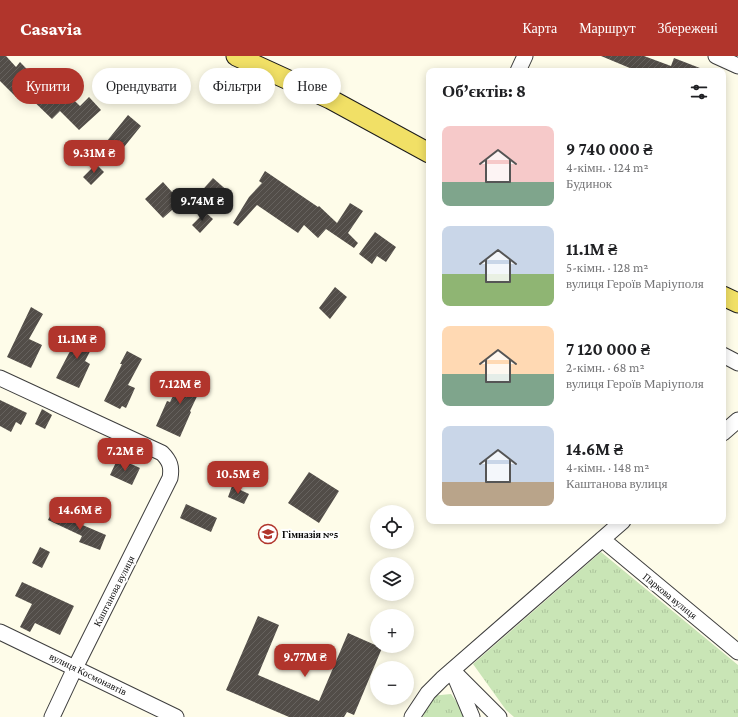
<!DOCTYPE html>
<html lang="uk">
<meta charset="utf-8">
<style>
body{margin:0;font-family:"Crimson Pro",serif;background:#f2f2f2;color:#202124;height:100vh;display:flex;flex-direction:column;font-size:15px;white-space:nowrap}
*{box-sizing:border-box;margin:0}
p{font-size:13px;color:#757577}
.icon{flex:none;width:22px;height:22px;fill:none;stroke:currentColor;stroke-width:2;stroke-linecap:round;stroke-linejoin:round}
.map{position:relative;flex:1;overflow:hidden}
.sheet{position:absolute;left:426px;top:12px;width:300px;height:456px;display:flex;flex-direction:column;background:#fff;border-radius:8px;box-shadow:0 2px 10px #0003}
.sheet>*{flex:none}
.hud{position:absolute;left:12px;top:12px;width:354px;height:36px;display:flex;gap:8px}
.tools{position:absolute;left:370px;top:449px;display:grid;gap:8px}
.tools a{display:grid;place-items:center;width:44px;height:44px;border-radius:50%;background:#fff;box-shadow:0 2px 10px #0003;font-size:20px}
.price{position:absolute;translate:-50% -34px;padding:0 9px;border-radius:8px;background:#b1352c;color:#fff;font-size:13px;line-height:26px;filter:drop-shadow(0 1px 2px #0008)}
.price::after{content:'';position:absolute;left:50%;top:24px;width:12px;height:9px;margin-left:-6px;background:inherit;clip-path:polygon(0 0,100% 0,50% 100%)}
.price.selected{background:#222;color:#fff}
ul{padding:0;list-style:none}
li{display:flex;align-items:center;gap:12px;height:100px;padding:0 16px}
li span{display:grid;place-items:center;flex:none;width:112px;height:80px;border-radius:8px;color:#555}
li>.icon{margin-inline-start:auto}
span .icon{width:48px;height:48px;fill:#fffc;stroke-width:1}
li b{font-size:17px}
h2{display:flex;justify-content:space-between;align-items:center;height:48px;padding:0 16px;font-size:17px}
.chip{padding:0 14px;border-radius:18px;background:#fff;box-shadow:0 2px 10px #0003;font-size:14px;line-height:36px}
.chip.selected{background:#b1352c;color:#fff}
header{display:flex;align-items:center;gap:24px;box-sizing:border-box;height:56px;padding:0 20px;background:#b1352c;color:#fff}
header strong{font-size:19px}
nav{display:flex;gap:22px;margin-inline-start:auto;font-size:14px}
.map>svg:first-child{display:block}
</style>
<header>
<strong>Casavia</strong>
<nav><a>Карта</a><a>Маршрут</a><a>Збережені</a></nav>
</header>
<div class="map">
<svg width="738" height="661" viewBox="0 0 738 661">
<defs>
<pattern id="grass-tufts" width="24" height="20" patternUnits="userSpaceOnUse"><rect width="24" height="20" fill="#c9e5b6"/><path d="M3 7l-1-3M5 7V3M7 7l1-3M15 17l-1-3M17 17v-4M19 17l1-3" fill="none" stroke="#abc39b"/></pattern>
<pattern id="building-hatch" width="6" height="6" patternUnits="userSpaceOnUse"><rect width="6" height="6" fill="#524d48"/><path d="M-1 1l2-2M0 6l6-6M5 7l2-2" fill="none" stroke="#66625e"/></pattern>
</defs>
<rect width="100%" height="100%" fill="#fefce9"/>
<path fill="url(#grass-tufts)" d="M 601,496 L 738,609 L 738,661 L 514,661 L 506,654 L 473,608 Z
M 451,638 L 467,661 L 423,661 L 430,640 Z"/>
<path fill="url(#building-hatch)" d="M 0,0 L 6,0 L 16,11 L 20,6 L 48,35 L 56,27 L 80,50 L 89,41 L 101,54 L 79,74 L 60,55 L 52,63 L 23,35 L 16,41 L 0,25 Z
M 601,0 L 644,0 L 671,10 L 674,2 L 705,14 L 637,15 Z
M 128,59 L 141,70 L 120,96 L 107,85 Z
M 96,108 L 104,116 L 91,129 L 83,121 Z
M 265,115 L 318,151 L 319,150 L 337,167 L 350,147 L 363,155 L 348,177 L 358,187 L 354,192 L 326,173 L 318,182 L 304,169 L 298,177 L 257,149 L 238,170 L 233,167 L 249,141 L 262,127 L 259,125 Z
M 213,122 L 231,138 L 216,155 L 198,139 Z
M 163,126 L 181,146 L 163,162 L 145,143 Z
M 205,156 L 213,163 L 200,177 L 192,169 Z
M 375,176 L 396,191 L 386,206 L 377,200 L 372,208 L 359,198 Z
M 335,231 L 347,241 L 330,263 L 319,252 Z
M 31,251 L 43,258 L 29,283 L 42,289 L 31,312 L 7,301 Z
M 81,274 L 97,282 L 85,305 L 90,308 L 79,332 L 56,322 Z
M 127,295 L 142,303 L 128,329 L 135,332 L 126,352 L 122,350 L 120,353 L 104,345 L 122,308 L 120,308 Z
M 185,316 L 204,326 L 190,355 L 191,356 L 180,381 L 156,370 L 167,345 L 170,346 Z
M 0,344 L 27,357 L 21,369 L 16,366 L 11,376 L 0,370 Z
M 42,353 L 52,359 L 45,373 L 35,368 Z
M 118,402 L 140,412 L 132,429 L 110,419 Z
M 309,416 L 339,435 L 319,467 L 288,447 Z
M 232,430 L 249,438 L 244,448 L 228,441 Z
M 186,448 L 217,462 L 211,476 L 180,462 Z
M 52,456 L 106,479 L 100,494 L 79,486 L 82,480 L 48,464 Z
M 40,491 L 50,496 L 42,512 L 32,507 Z
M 22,526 L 74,550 L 60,579 L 35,567 L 30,576 L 20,571 L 32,548 L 15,540 Z
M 258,560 L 279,569 L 258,619 L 319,645 L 348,577 L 382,592 L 354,659 L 347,656 L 344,661 L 289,661 L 226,634 Z"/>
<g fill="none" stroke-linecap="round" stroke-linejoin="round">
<g stroke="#3e3e3e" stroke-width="17">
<path id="minor" d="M 716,0 L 738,10
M 518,15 L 525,0
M 723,299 L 738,307
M 0,322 L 162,397 C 170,405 172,411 170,422 L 75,612 L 52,661
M 723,377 L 738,364
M 602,483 L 738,596
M 0,576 L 176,661
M 452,614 L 499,661
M 456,623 L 472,661
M 412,661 L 428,637 L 442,623 L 623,465"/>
</g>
<g stroke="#1c1c1c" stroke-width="21">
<path id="major" d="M 236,0 L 330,43 L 429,97
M 723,240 L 738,247"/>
</g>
<use href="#minor" stroke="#fff" stroke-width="15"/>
<use href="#major" stroke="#f1e066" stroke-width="19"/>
</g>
<defs>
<g id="school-ring" transform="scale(1)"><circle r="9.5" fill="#fff" stroke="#b1352c" stroke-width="1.5"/><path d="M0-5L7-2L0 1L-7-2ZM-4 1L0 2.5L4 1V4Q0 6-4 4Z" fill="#b1352c"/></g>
</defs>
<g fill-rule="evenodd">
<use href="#school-ring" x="268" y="478"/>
</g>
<g text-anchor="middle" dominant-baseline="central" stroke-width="4" stroke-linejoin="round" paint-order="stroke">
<g font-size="10" font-weight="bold" fill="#0b0b0b" stroke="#fff" text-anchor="start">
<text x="282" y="478">Гімназія №5</text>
</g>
<g font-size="10" fill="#0b0b0b" stroke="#fff">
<text transform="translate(114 535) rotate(-63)">Каштанова вулиця</text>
<text transform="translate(670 540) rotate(39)">Паркова вулиця</text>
<text transform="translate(88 618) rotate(26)">вулиця Космонавтів</text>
</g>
</g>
</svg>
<div class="tools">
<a><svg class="icon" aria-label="locate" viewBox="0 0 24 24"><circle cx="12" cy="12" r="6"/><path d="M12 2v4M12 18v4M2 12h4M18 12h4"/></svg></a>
<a><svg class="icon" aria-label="layers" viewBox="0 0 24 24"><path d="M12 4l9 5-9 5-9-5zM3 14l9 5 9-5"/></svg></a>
<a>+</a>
<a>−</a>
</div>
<b class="price" style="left:94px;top:118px">9.31M ₴</b>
<b class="price selected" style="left:202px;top:166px">9.74M ₴</b>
<b class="price" style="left:77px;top:304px">11.1M ₴</b>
<b class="price" style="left:180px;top:349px">7.12M ₴</b>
<b class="price" style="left:125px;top:416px">7.2M ₴</b>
<b class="price" style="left:238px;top:439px">10.5M ₴</b>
<b class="price" style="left:80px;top:475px">14.6M ₴</b>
<b class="price" style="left:305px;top:622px">9.77M ₴</b>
<div class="hud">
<a class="chip selected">Купити</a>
<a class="chip">Орендувати</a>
<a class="chip">Фільтри</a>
<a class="chip">Нове</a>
</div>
<section class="sheet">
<h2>Об’єктів: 8<svg class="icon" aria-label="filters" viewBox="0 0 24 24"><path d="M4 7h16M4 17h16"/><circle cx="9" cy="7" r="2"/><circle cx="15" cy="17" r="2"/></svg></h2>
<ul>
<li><span style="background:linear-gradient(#f6c9c9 70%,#7fa58c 0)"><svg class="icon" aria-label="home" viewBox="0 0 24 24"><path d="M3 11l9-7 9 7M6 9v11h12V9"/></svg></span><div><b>9 740 000 ₴</b><p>4-кімн. · 124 m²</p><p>Будинок</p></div></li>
<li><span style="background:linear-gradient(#c9d6e8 60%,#8fb573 0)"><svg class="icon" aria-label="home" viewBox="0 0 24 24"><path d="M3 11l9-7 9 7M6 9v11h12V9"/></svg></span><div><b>11.1M ₴</b><p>5-кімн. · 128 m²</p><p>вулиця Героїв Маріуполя</p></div></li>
<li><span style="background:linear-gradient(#ffd9b3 60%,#7fa58c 0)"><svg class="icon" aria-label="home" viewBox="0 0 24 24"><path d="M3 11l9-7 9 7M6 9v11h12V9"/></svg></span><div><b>7 120 000 ₴</b><p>2-кімн. · 68 m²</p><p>вулиця Героїв Маріуполя</p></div></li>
<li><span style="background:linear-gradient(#c9d6e8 70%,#b9a48a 0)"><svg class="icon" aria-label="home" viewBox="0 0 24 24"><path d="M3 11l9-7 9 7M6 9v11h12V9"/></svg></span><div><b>14.6M ₴</b><p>4-кімн. · 148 m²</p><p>Каштанова вулиця</p></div></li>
</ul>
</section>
</div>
